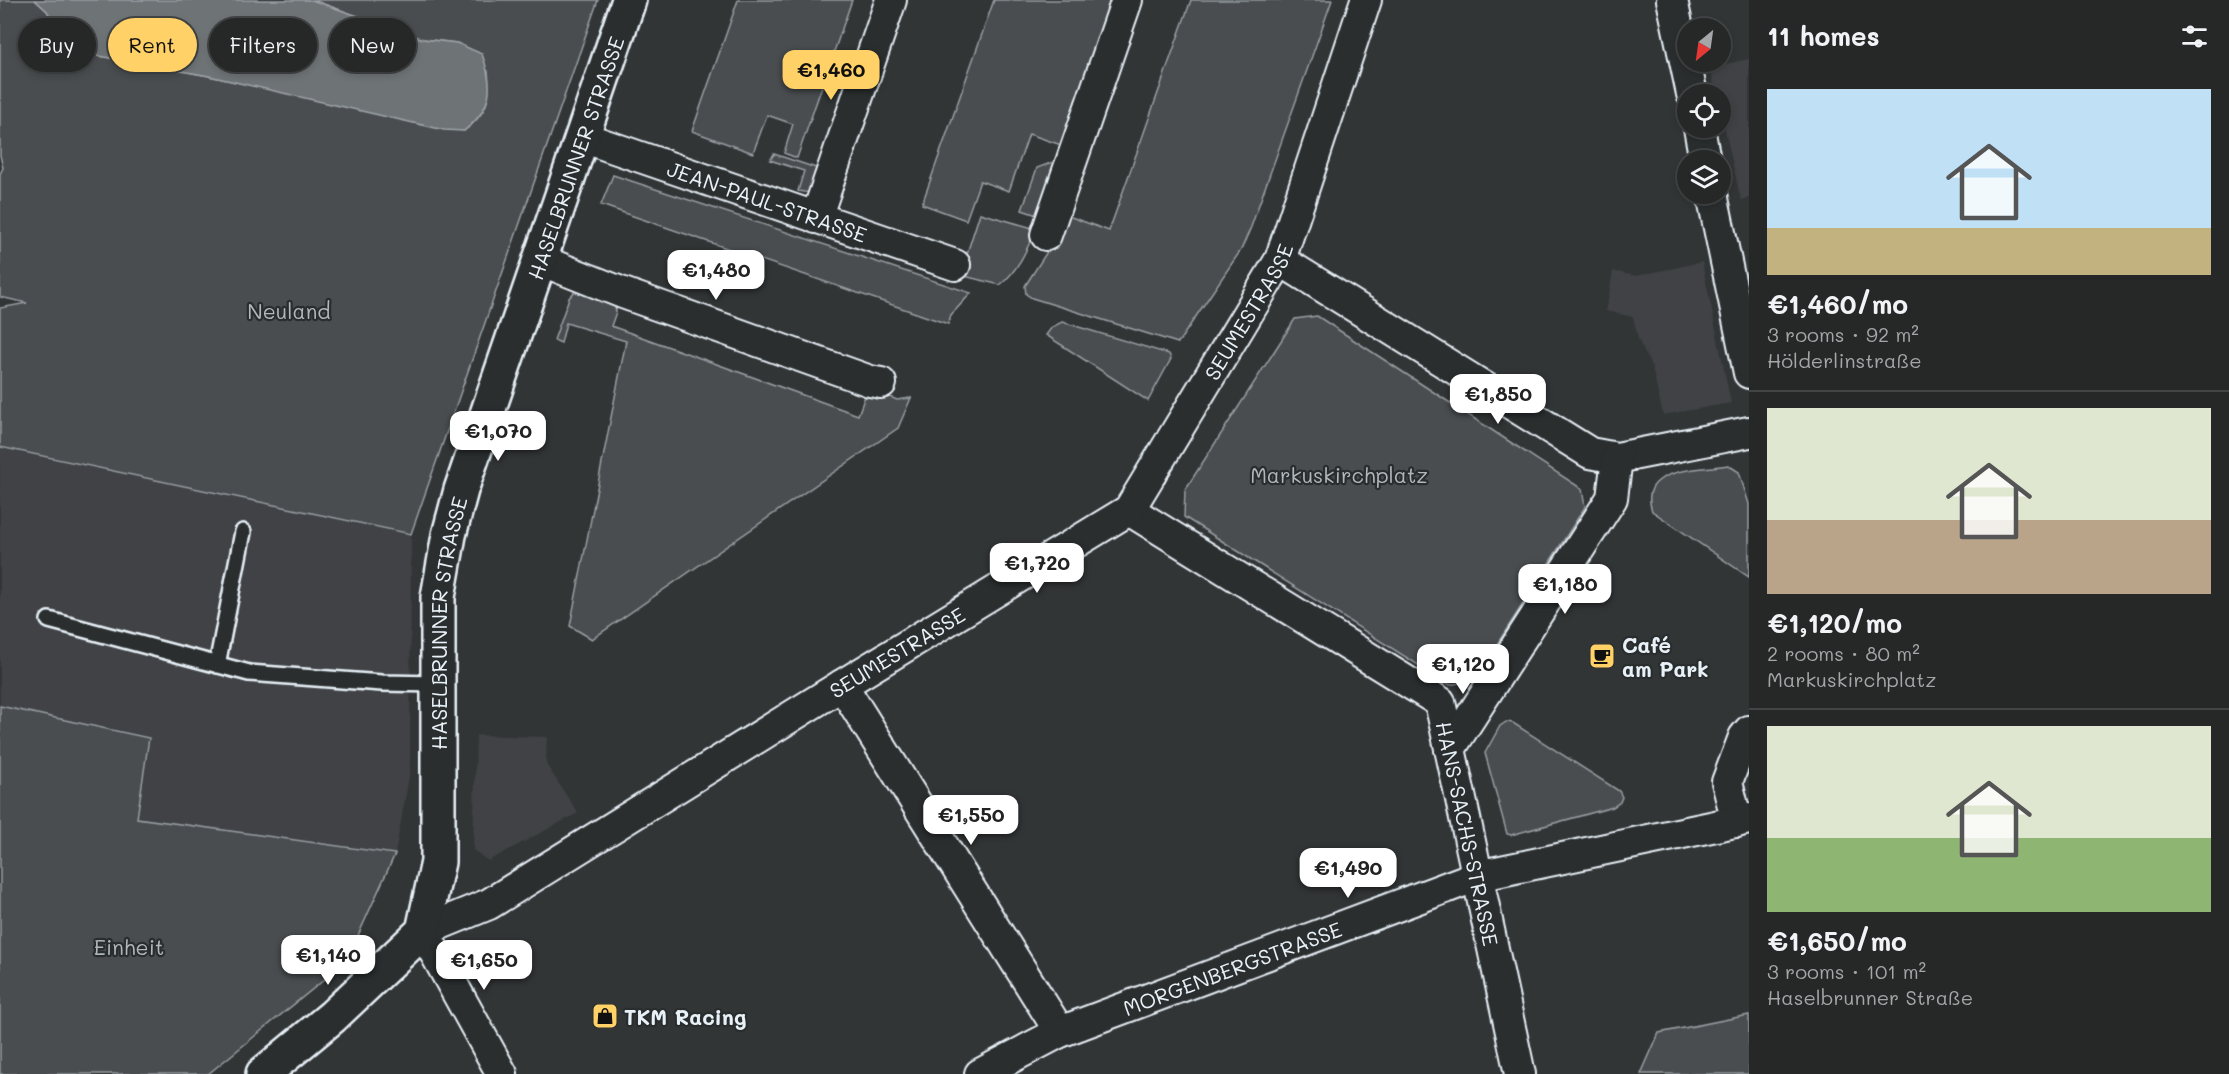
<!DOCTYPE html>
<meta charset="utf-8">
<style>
body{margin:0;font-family:Mali,sans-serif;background:#2e3030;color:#f1f3f6;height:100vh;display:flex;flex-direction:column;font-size:22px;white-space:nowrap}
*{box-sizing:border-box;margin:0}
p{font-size:20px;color:#a4a6a8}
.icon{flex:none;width:33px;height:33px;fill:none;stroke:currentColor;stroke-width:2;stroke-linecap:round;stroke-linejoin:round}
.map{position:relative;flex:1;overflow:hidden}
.side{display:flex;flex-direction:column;background:#262828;width:480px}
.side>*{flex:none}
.guide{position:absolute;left:18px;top:18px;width:570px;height:54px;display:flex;gap:12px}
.needle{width:39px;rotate:209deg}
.tools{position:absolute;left:1677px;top:18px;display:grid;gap:12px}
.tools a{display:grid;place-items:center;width:54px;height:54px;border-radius:50%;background:#262828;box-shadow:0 3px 9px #0003,0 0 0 2px #424445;font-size:30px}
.price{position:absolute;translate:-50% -51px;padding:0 14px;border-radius:12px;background:#fff;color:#222;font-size:20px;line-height:39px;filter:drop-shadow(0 2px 3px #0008)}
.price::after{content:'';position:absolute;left:50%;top:36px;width:18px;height:14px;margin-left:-9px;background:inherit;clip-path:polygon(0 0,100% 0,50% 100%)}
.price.active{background:#ffd166;color:#111}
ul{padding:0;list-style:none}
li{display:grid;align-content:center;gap:12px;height:318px;padding:0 18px}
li+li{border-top:2px solid #424445}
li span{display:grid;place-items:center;height:186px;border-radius:0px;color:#555}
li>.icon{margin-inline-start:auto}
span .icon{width:108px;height:108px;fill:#fffc;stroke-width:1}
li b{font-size:26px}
h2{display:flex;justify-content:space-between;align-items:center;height:72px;padding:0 18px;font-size:26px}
.pill{padding:0 21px;border-radius:27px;background:#262828;box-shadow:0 3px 9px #0003,0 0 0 2px #424445;font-size:21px;line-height:54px}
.pill.active{background:#ffd166;color:#111}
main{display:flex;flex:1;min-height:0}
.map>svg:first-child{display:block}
</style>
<main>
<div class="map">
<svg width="1749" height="1074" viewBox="0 0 1749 1074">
<rect width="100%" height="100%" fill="#323536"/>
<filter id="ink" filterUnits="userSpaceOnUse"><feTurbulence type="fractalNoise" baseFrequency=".0167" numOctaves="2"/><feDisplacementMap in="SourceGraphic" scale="12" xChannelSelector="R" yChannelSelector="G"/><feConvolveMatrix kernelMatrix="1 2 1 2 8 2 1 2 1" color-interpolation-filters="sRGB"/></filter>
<g filter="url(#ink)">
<path fill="#3f4244" d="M 1749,59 L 1749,198 L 1741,200 L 1721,112 L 1720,94 L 1716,94 L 1710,67 Z
M 1702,262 L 1731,403 L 1663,415 L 1652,368 L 1638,339 L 1633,317 L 1606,311 L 1613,271 L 1636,276 Z
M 0,447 L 411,534 L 410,772 L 395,854 L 136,818 L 149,738 L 0,706 Z
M 476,735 L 547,737 L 546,764 L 578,813 L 488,861 L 473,850 Z"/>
<path fill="#494d4f" stroke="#989fa4" stroke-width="1.5" d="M 0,0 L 35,0 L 47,11 L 64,39 L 88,54 L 209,76 L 464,131 C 487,113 491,100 488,71 L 457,43 L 423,39 L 312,0 L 598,0 L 411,534 L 0,447 L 0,308 L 27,303 L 0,297 L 0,174 L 3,168 L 0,155 Z
M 738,0 L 852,0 L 797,158 L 784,153 L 793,124 L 767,115 L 753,153 L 692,131 Z
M 994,0 L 1122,0 L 1070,148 L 1029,134 L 1009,191 L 980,181 L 966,220 L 922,204 Z
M 1191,0 L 1332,0 L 1251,227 L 1241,250 L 1178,343 L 1032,298 L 1026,294 L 1025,286 L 1052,244 L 1063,214 L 1109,231 Z
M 774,154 L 819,169 L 810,193 L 798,191 L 804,171 L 770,160 Z
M 1053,162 L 1064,165 L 1043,217 L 1022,210 L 1037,168 Z
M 613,175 L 971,293 L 951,315 L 948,324 L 601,205 Z
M 980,213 L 1036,229 C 1027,249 1018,271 1000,285 L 960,275 Z
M 576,290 L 614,302 L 616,312 L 611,326 L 858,415 L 868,388 L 897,400 L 911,398 L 898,428 L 592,639 L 570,626 L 626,341 L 566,323 L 561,343 L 554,340 L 569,298 Z
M 1317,316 L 1582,489 L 1585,507 L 1474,680 L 1450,685 L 1184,517 L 1185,490 L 1295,319 Z
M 1062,322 L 1169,354 L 1171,359 L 1148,401 L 1046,335 L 1052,327 Z
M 1728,465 L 1739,472 L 1749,504 L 1749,577 L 1652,511 C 1637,467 1699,470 1728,465 Z
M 0,706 L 149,738 L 137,818 L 395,854 L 346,962 L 208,1074 L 0,1074 Z
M 1506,722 L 1513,723 L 1619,791 L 1622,797 L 1620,802 L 1613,807 L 1511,835 L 1507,834 L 1485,753 L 1500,726 Z
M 1749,1015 L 1749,1074 L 1641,1074 L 1659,1033 Z"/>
<path fill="#6e7376" stroke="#9fa5aa" stroke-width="1.5" d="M 35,0 L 312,0 L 423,39 L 457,43 L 482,54 C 494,87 493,108 464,131 L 444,130 L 209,76 L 88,54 L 63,39 L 47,11 Z"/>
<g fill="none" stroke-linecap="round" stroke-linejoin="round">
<g stroke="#e8f1f8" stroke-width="20">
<path id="service" d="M 49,620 L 249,673 L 382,683 L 438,684
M 217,665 L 243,532"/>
</g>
<g stroke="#e8f1f8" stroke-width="34">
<g id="minor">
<path d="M 1672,0 L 1692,94"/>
<path d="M 1699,128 L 1705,160"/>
<path id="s1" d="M 582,137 L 955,265"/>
<path d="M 1712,194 L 1749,373"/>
<path d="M 816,218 L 891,0"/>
<path d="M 1046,235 L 1127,0"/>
<path d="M 540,260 L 623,293 L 870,381 L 881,383"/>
<path d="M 1280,260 L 1590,453 L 1617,458 L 1749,432"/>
<path id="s2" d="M 1129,510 L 1440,702 L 1520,1074"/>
<path d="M 842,685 L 1060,1032"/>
<path d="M 1450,749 L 1612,498 L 1617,458"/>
<path d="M 1737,822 L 1727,782 L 1744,737 L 1749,731"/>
<path id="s3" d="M 502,1074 L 423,931 L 489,904 L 842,685 L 1129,510 L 1280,260 L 1366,0"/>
<path id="s4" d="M 980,1074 L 1060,1032 L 1477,876 L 1749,819"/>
</g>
</g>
<g stroke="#e8f1f8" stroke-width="38">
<g id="tertiary">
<path id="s5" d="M 263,1074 L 332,1017 L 423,931 L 438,862 L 438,597 L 449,535 L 461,490 L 629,0"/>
</g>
</g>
<use href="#service" stroke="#2a2d2e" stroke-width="15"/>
<use href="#minor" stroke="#2a2d2e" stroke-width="30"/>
<use href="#tertiary" stroke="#2a2d2e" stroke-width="33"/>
</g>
</g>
<defs>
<g id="cafe-square" transform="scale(1.35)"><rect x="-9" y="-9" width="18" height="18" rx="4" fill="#ffd166" stroke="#2a2d2e"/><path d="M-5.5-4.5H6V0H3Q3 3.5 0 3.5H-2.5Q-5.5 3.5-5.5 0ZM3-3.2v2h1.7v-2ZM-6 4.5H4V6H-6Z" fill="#111"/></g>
<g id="shop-square" transform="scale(1.35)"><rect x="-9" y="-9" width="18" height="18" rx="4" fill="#ffd166" stroke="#2a2d2e"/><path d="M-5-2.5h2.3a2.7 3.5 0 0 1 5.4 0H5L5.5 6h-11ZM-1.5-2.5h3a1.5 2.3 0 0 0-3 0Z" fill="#111"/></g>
</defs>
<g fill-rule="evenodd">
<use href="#cafe-square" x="1602" y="656"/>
<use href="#shop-square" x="605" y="1016"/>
</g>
<g text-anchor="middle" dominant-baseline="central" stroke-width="4.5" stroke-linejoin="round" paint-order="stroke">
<g font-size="21" fill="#e8f1f8" stroke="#2a2d2e">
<text stroke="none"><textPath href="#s5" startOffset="1011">HASELBRUNNER STRASSE</textPath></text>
<text stroke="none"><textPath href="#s1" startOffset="196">JEAN-PAUL-STRASSE</textPath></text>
<text stroke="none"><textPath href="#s3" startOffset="1218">SEUMESTRASSE</textPath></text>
<text stroke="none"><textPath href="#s5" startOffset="525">HASELBRUNNER STRASSE</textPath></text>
<text stroke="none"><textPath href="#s3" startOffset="714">SEUMESTRASSE</textPath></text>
<text stroke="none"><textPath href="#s2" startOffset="500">HANS-SACHS-STRASSE</textPath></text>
<text stroke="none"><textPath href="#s4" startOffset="274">MORGENBERGSTRASSE</textPath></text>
</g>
<g font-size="21" fill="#b0b8bd" stroke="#2a2d2e">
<text x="289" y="310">Neuland</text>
<text x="1339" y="474">Markuskirchplatz</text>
<text x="129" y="946">Einheit</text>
</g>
<g font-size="21" font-weight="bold" fill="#e8f1f8" stroke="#2a2d2e" text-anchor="start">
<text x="1622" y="644">Café<tspan x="1622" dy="24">am Park</tspan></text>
<text x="624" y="1016">TKM Racing</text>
</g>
</g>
</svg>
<div class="tools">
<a><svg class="needle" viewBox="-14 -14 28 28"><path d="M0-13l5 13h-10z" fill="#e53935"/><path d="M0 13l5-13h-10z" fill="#a4a6a8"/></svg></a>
<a><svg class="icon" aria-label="locate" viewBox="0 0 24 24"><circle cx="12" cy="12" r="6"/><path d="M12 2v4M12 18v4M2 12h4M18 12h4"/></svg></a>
<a><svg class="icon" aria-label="layers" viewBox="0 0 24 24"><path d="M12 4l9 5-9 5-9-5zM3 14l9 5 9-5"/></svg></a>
</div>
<b class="price active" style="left:831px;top:101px">€1,460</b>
<b class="price" style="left:716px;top:301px">€1,480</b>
<b class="price" style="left:1498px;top:425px">€1,850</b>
<b class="price" style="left:498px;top:462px">€1,070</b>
<b class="price" style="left:1037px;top:594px">€1,720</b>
<b class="price" style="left:1565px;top:615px">€1,180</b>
<b class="price" style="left:1463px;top:695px">€1,120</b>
<b class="price" style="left:971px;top:846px">€1,550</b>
<b class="price" style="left:1348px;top:899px">€1,490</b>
<b class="price" style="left:328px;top:986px">€1,140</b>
<b class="price" style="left:484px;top:991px">€1,650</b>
<div class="guide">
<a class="pill">Buy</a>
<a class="pill active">Rent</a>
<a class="pill">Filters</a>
<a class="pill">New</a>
</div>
</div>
<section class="side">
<h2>11 homes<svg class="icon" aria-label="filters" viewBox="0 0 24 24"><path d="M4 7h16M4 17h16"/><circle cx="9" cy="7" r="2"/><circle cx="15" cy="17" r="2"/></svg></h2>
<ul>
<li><span style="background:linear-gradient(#bfe0f5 75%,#c2b280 0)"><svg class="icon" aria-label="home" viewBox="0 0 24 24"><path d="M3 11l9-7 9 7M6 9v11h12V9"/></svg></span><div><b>€1,460/mo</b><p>3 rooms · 92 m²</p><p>Hölderlinstraße</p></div></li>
<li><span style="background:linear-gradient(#dfe7d0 60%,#b9a48a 0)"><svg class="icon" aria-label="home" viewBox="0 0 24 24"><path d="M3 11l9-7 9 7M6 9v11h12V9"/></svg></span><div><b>€1,120/mo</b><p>2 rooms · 80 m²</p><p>Markuskirchplatz</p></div></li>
<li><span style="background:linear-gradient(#dfe7d0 60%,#8fb573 0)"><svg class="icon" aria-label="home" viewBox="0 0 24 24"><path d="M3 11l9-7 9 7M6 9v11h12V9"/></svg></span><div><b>€1,650/mo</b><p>3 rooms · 101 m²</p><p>Haselbrunner Straße</p></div></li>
</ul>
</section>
</main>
